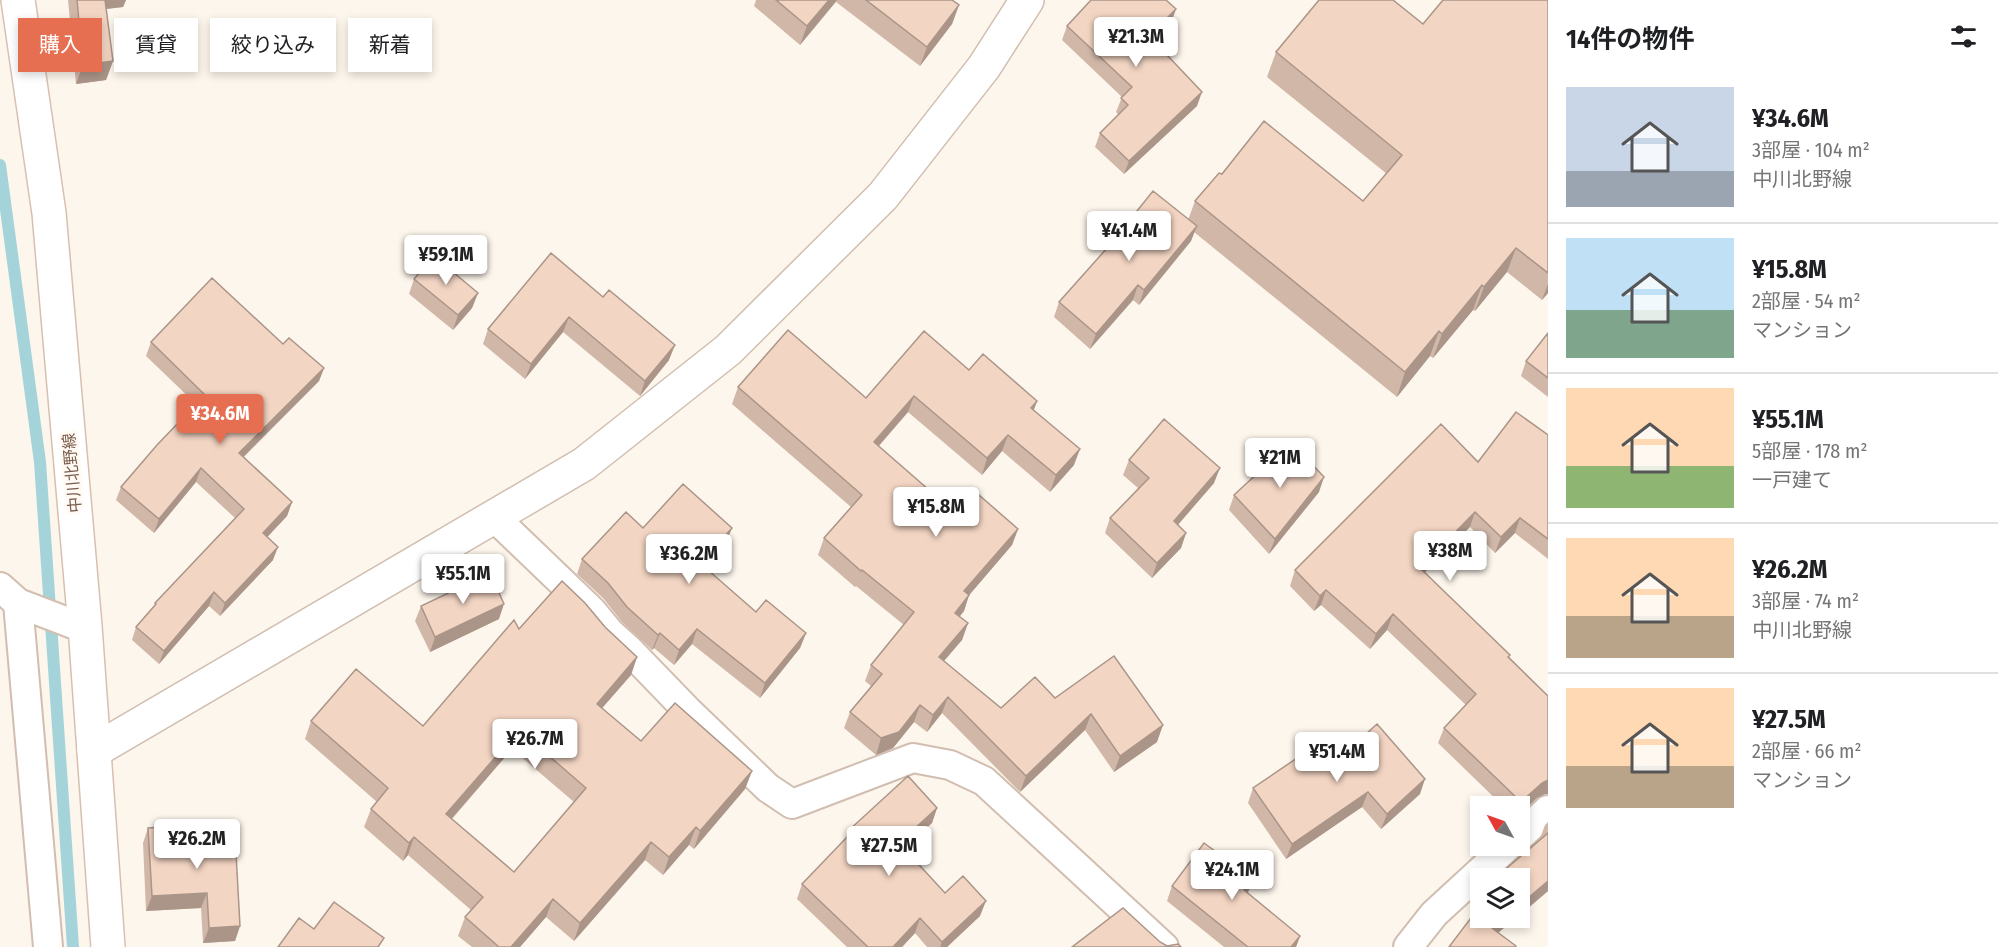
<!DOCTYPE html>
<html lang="ja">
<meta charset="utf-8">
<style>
body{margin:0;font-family:"Fira Sans Condensed","Noto Sans JP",sans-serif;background:#f6f6f6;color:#202124;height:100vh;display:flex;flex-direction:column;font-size:22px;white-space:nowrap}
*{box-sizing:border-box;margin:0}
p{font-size:20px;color:#757577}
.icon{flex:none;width:33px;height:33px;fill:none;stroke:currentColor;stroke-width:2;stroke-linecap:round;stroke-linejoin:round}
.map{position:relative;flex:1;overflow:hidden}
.sheet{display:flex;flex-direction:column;background:#fff;width:450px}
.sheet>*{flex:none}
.hud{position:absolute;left:18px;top:18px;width:570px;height:54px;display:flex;gap:12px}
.needle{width:39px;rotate:310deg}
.tools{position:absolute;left:1470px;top:796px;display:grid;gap:12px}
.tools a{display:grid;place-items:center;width:60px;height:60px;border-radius:0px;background:#fff;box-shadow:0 3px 9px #0003;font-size:30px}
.price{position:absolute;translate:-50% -51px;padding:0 14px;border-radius:6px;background:#fff;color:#222;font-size:20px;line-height:39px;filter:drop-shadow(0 2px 3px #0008)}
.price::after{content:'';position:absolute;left:50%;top:36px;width:18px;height:14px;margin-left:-9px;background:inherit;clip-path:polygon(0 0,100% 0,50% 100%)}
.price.on{background:#e76f51;color:#fff}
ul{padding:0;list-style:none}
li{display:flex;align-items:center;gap:18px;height:150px;padding:0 18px}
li+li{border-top:2px solid #e0e0e0}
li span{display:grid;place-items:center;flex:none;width:168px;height:120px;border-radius:0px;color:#555}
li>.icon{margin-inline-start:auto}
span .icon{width:72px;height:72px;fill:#fffc;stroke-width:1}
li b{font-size:26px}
h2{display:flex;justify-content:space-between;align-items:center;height:72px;padding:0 18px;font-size:26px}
.pill{padding:0 21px;border-radius:0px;background:#fff;box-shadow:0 3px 9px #0003;font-size:21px;line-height:54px}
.pill.on{background:#e76f51;color:#fff}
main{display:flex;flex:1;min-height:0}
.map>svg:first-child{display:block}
</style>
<main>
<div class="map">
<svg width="1548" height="947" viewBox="0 0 1548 947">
<rect width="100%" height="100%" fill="#fdf6ec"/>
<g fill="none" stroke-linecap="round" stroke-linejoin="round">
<path stroke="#a5d3da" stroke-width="12" d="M 0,165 L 40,462 L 73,947"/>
<g stroke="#d1beb0" stroke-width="32">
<path id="minor" d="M 494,517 L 591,610 L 610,633 L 629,650 L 687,710 L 768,788 L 792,804 L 913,758 L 950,765 L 984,781 L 1164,947
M 0,587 L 18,603 L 73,624 L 85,626
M 18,603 L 48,947
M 1520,836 L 1548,810
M 1408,947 L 1434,914 L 1508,846"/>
</g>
<g stroke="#d1beb0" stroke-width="36">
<path id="tertiary" d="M 94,751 L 584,464 L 728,350 L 883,196 L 984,67 L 1027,0"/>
</g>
<g stroke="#d6c0b0" stroke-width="36">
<path id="secondary" d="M 18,0 L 49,213 L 85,626 L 108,947"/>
</g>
<use href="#minor" stroke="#fff" stroke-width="28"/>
<use href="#tertiary" stroke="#fff" stroke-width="33"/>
<use href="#secondary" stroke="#fff" stroke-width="33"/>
</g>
<path fill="#d1b7a8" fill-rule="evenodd" d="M 68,0 L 126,0 L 123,7 L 106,9 L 113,61 L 106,80 L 76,84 Z
M 756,0 L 952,0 L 959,5 L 952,24 L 920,66 L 836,2 L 800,45 L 754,6 Z
M 1548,0 L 1548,293 L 1542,300 L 1507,272 L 1475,311 L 1473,310 L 1433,358 L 1430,356 L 1397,397 L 1194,232 L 1191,241 L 1139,305 L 1133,300 L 1090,349 L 1054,317 L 1059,302 L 1188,220 L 1195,201 L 1222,174 L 1363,201 L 1387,174 L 1267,77 L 1276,52 Z
M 1176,9 L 1171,23 L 1153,40 L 1197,106 L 1124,174 L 1095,147 L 1100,133 L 1119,115 L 1116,112 L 1122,97 L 1062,40 L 1067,26 Z
M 414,279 L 478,293 L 472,308 L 453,330 L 409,294 Z
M 603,297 L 669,360 L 640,396 L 563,332 L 525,379 L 483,344 L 488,329 Z
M 1548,333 L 1548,397 L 1521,376 L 1526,361 Z
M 151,342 L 283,344 L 324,368 L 319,381 L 244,457 L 292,502 L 287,516 L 267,537 L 273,560 L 220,616 L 209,606 L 159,664 L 132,640 L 136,627 L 154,607 L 155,603 L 235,518 L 196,482 L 154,533 L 116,500 L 121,487 L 196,404 L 146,356 Z
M 969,370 L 1037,401 L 1034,410 L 1074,465 L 1050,492 L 1002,451 L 982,475 L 908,412 L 879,446 L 960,517 L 1018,529 L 1012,545 L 969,595 L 964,611 L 959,617 L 968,623 L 962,640 L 943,661 L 1001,708 L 1055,698 L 1157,742 L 1114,772 L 1085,730 L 1020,792 L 942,713 L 927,732 L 914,722 L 893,748 L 876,755 L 844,728 L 850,712 L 871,686 L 865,681 L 871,665 L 904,625 L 856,586 L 855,587 L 818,555 L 824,538 L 851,507 L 732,404 L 738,387 L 866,398 Z
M 1548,435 L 1548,559 L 1515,533 L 1495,553 L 1470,527 L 1425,572 L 1548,696 L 1548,794 L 1545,794 L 1537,798 L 1520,814 L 1520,807 L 1504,807 L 1438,743 L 1444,728 L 1466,705 L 1387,630 L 1370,649 L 1321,605 L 1314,611 L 1290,586 L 1295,570 L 1478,462 Z
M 1129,460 L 1214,483 L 1178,525 L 1186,533 L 1181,548 L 1152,578 L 1105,533 L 1110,518 L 1138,488 L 1123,475 Z
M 1319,492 L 1269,554 L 1229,510 L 1234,495 Z
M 643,528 L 726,543 L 704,567 L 756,612 L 806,633 L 800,648 L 760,698 L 692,644 L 674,665 L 654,648 L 652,650 L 622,622 L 603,598 L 577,574 L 582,559 Z
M 421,606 L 499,619 L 430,652 L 415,621 Z
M 605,627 L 637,657 L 631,675 L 602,708 L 641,741 L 752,771 L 745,789 L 694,849 L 689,845 L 663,875 L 645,860 L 574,941 L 546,917 L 520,947 L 472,947 L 458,936 L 465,917 L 471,910 L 408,855 L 403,861 L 364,827 L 371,809 L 377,802 L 305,739 L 311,721 L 423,726 L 519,629 ZM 512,749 L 574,802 L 514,872 L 452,819 Z
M 1336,761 L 1420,794 L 1381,829 L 1362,807 L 1286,859 L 1248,803 L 1253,788 Z
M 937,808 L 932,823 L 904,848 L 945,893 L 980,916 L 947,947 L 927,947 L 915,933 L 902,947 L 847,947 L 797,899 L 802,884 L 845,840 L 848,831 Z
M 1548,822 L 1548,891 L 1520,915 L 1520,879 L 1498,879 L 1500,874 L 1539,841 L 1545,825 Z
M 148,828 L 197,838 L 240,926 L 235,941 L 203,943 L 201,908 L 146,911 L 143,843 Z
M 1253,879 L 1248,893 L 1300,936 L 1296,947 L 1224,947 L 1167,901 L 1172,886 Z"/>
<path fill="#aa9588" d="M 101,0 L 126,0 L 123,7 L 97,10 Z
M 829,0 L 837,0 L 800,45 L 807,26 Z
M 959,5 L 952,24 L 920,66 L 927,47 Z
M 1176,9 L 1171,23 L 1144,50 L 1149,36 Z
M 113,61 L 106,80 L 76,84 L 83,65 Z
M 1202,92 L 1197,106 L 1124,174 L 1129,161 Z
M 1197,226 L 1191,241 L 1139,305 L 1144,290 Z
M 1516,248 L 1507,272 L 1475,311 L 1484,287 Z
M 1548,284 L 1548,293 L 1542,300 Z
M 1138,285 L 1133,300 L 1090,349 L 1096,334 Z
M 1482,285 L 1473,310 L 1433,358 L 1442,334 Z
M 478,293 L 472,308 L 453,330 L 458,315 Z
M 569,317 L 563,332 L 525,379 L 531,364 Z
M 1439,331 L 1430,356 L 1397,397 L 1405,372 Z
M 675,345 L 669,360 L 640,396 L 645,381 Z
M 324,368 L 319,381 L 234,466 L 239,453 Z
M 914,396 L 908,412 L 868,458 L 874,442 Z
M 1037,401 L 1031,417 L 1031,408 Z
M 1008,435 L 1002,451 L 982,475 L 987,458 Z
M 1080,449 L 1074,465 L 1050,492 L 1056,475 Z
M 201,468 L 196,482 L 154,533 L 159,519 Z
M 1220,468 L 1214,483 L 1168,536 L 1174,521 Z
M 1324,477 L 1319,492 L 1269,554 L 1275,539 Z
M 292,502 L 287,516 L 258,547 L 263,533 Z
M 1475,512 L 1470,527 L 1414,583 L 1420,568 Z
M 1520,518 L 1515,533 L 1495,553 L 1501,537 Z
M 732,528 L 726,543 L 694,578 L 700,563 Z
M 1018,529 L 1012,545 L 959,607 L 964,591 Z
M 1186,533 L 1181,548 L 1152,578 L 1157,563 Z
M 278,547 L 273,560 L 220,616 L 225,603 Z
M 1326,590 L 1321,605 L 1314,611 L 1320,596 Z
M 214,592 L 209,606 L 159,664 L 164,651 Z
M 969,595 L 964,611 L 949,630 L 955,613 Z
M 504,604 L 499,619 L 430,652 L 435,637 Z
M 1393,614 L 1387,630 L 1370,649 L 1376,634 Z
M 968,623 L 962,640 L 933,674 L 939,657 Z
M 697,629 L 692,644 L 674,665 L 679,650 Z
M 660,633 L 654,648 L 652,650 L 658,635 Z
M 806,633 L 800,648 L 760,698 L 765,683 Z
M 637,657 L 631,675 L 590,722 L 597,704 Z
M 948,697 L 942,713 L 927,732 L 933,715 Z
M 920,705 L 914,722 L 893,748 L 876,755 L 881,738 Z
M 1091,714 L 1085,730 L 1020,792 L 1026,776 Z
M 1163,725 L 1157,742 L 1114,772 L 1120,756 Z
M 519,730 L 512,749 L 440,832 L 446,814 Z
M 752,771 L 745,789 L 694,849 L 700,831 Z
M 1425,779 L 1420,794 L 1381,829 L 1387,814 Z
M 1548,780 L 1548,794 L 1545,794 L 1537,798 L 1520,814 L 1519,807 L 1521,802 L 1542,783 Z
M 1368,792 L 1362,807 L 1286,859 L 1292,844 Z
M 937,808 L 932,823 L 893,858 L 899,843 Z
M 696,827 L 689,845 L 663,875 L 669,857 Z
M 414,837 L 408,855 L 403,861 L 409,843 Z
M 651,842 L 645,860 L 574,941 L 580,923 Z
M 1253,879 L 1247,894 L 1244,890 Z
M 1548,881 L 1548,891 L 1520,915 L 1520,905 Z
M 207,893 L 201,908 L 146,911 L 152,896 Z
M 553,899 L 546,917 L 520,947 L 511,947 Z
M 986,901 L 980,916 L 947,947 L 940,947 L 942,942 Z
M 920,918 L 915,933 L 902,947 L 893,947 Z
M 1504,918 L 1516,918 L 1486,943 L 1492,928 Z
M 240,926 L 235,941 L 203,943 L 209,928 Z
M 1300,936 L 1296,947 L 1291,947 Z"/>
<path fill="#f3d5c3" stroke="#aa9588" stroke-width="1.5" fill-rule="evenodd" d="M 77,0 L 105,0 L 113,61 L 83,65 Z
M 776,0 L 829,0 L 807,26 Z
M 866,0 L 952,0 L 959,5 L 927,47 Z
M 1091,0 L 1166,0 L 1176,9 L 1149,36 L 1202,92 L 1129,161 L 1100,133 L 1128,105 L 1121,98 L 1132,87 L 1067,26 Z
M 1319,0 L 1393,0 L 1423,24 L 1443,0 L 1548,0 L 1548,273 L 1516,248 L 1484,287 L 1482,285 L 1442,334 L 1439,331 L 1405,372 L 1195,201 L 1219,173 L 1222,174 L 1264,121 L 1363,201 L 1402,155 L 1276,52 Z
M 1153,191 L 1197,226 L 1144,290 L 1138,285 L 1096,334 L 1059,302 L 1108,247 Z
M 551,253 L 603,297 L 609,290 L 675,345 L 645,381 L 569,317 L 531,364 L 488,329 Z
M 434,256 L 478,293 L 458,315 L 414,279 Z
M 212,278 L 283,344 L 289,338 L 324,368 L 239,453 L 292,502 L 263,533 L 278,547 L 225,603 L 214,592 L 164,651 L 136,627 L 156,604 L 155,603 L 244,509 L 201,468 L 159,519 L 121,487 L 157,445 L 205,395 L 151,342 Z
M 788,330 L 866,398 L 924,331 L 969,370 L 983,354 L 1037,401 L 1031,408 L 1080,449 L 1056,475 L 1008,435 L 987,458 L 914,396 L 874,442 L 960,517 L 979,495 L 1018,529 L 964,591 L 969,595 L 955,613 L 968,623 L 939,657 L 1001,708 L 1035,677 L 1055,698 L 1114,656 L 1163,725 L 1120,756 L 1091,714 L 1026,776 L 948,697 L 933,715 L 920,705 L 899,732 L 881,738 L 850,712 L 882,674 L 871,665 L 914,612 L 862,570 L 861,571 L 824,538 L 862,495 L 738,387 Z
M 1548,333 L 1548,378 L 1526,361 Z
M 1516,412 L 1548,435 L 1548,539 L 1520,518 L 1501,537 L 1475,512 L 1420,568 L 1510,655 L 1508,657 L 1548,696 L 1548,780 L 1542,783 L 1521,802 L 1444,728 L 1476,694 L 1393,614 L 1376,634 L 1326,590 L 1320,596 L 1295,570 L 1441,424 L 1478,462 Z
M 1164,419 L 1220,468 L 1174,521 L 1186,533 L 1157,563 L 1110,518 L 1149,478 L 1129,460 Z
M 1291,442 L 1324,477 L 1275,539 L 1234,495 Z
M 683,484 L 732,528 L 700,563 L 756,612 L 766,600 L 806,633 L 765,683 L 697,629 L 679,650 L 660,633 L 658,635 L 627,607 L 608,583 L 582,559 L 626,512 L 643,528 Z
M 490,573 L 504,604 L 435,637 L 421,606 Z
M 562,581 L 585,603 L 605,627 L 637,657 L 597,704 L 641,741 L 675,703 L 752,771 L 700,831 L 696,827 L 669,857 L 651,842 L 580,923 L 553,899 L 511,947 L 499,947 L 465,917 L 483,897 L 414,837 L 409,843 L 371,809 L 388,788 L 311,721 L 356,669 L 423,726 L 514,620 L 519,629 ZM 519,730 L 586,788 L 514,872 L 446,814 Z
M 1377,724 L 1425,779 L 1387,814 L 1368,792 L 1292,844 L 1253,788 L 1322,741 L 1336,761 Z
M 908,776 L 937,808 L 899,843 L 945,893 L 963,876 L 986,901 L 942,942 L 920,918 L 893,947 L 868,947 L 802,884 L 850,834 L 848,831 Z
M 196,825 L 197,838 L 235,835 L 240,926 L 209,928 L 207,893 L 152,896 L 148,828 Z
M 1548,833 L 1548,881 L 1520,905 L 1520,879 L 1501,879 L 1502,878 L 1500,874 Z
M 1204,843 L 1253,879 L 1244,890 L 1300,936 L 1291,947 L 1248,947 L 1172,886 Z
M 334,902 L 384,938 L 378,947 L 278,947 L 299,918 L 314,929 Z
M 1480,906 L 1480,918 L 1504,918 L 1492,928 L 1516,946 L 1515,947 L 1449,947 Z
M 1123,908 L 1160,942 L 1167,946 L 1178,944 L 1181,947 L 1072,947 Z"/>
<g text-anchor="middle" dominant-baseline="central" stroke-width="6" stroke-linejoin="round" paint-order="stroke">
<g font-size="16" fill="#7a5c4d" stroke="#fffaf3">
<text transform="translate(72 473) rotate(-95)">中川北野線</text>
</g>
</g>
</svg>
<div class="tools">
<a><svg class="needle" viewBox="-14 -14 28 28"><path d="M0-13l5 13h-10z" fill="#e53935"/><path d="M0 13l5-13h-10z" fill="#757577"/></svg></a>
<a><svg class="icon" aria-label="layers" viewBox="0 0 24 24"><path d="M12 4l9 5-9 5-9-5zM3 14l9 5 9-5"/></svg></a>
</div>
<b class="price" style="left:1136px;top:68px">¥21.3M</b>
<b class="price" style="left:1129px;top:262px">¥41.4M</b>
<b class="price" style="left:446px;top:286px">¥59.1M</b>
<b class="price on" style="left:220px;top:445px">¥34.6M</b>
<b class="price" style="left:1280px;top:489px">¥21M</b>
<b class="price" style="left:936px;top:538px">¥15.8M</b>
<b class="price" style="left:1450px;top:582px">¥38M</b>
<b class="price" style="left:689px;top:585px">¥36.2M</b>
<b class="price" style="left:463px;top:605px">¥55.1M</b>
<b class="price" style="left:535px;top:770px">¥26.7M</b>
<b class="price" style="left:1337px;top:783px">¥51.4M</b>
<b class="price" style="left:197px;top:870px">¥26.2M</b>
<b class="price" style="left:889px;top:877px">¥27.5M</b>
<b class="price" style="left:1232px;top:901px">¥24.1M</b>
<div class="hud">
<a class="pill on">購入</a>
<a class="pill">賃貸</a>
<a class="pill">絞り込み</a>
<a class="pill">新着</a>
</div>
</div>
<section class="sheet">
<h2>14件の物件<svg class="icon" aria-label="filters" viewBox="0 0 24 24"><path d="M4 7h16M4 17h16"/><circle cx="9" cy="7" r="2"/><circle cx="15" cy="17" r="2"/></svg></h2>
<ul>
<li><span style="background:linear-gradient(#c9d6e8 70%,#9aa5b1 0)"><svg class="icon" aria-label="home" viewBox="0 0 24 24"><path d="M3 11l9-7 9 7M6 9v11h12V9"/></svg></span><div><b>¥34.6M</b><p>3部屋 · 104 m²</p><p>中川北野線</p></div></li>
<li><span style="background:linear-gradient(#bfe0f5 60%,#7fa58c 0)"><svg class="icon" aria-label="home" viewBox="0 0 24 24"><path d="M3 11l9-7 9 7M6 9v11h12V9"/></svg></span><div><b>¥15.8M</b><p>2部屋 · 54 m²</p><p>マンション</p></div></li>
<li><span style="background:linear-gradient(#ffd9b3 65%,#8fb573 0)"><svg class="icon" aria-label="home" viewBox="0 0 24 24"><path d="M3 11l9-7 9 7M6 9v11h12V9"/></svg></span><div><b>¥55.1M</b><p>5部屋 · 178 m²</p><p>一戸建て</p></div></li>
<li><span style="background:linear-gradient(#ffd9b3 65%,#b9a48a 0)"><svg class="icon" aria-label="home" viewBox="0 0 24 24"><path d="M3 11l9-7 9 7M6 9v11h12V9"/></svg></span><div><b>¥26.2M</b><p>3部屋 · 74 m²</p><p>中川北野線</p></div></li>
<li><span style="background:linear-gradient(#ffd9b3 65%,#b9a48a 0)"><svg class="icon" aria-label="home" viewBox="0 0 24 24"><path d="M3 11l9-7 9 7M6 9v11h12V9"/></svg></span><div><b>¥27.5M</b><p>2部屋 · 66 m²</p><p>マンション</p></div></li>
</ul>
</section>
</main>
